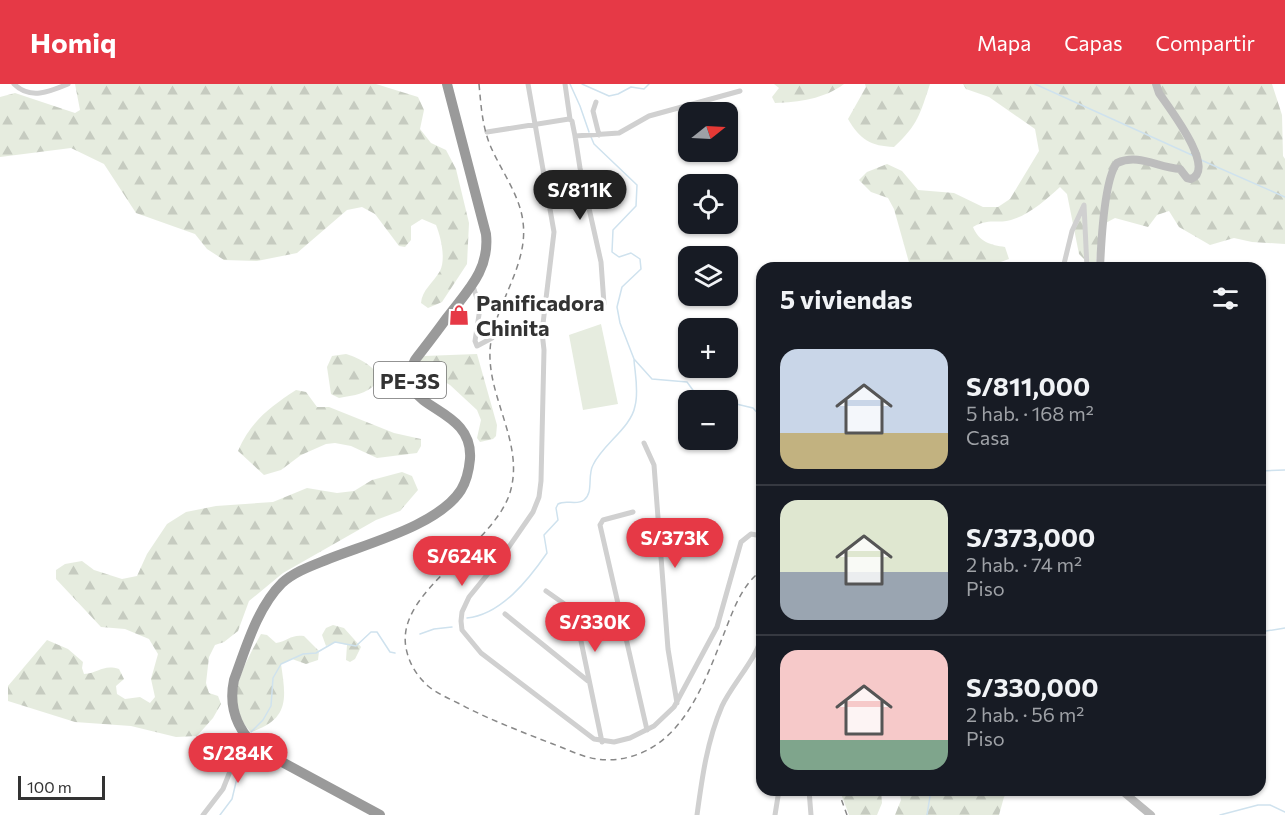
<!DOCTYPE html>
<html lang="es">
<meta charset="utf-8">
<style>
body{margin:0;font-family:Commissioner,sans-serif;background:#242831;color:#f1f3f6;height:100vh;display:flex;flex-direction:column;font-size:22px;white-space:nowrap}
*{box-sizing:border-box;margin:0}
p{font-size:20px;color:#9ea1a6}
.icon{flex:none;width:33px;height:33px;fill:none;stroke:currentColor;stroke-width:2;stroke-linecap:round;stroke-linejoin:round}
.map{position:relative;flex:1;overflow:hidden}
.details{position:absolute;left:756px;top:178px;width:510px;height:534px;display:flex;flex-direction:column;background:#171b24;border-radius:18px;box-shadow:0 2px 4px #0004}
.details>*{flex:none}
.needle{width:39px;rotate:72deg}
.controls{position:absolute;left:678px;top:18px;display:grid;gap:12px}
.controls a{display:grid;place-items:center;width:60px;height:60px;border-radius:12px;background:#171b24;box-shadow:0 2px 4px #0004;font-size:30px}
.scale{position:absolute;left:18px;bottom:15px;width:87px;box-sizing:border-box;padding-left:6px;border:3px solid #333;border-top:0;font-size:16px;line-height:21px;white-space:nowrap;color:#333;-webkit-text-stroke:4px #fff;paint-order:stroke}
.price{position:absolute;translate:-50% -51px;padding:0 14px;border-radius:21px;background:#e63946;color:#fff;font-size:20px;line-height:39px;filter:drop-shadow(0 2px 3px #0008)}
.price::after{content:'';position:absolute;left:50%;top:36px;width:18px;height:14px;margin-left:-9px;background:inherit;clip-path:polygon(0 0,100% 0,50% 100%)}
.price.active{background:#222;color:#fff}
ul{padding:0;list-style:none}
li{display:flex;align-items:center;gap:18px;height:150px;padding:0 24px}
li+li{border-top:2px solid #363941}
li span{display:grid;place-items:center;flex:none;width:168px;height:120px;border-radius:18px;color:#555}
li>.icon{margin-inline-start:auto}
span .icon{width:72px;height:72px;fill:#fffc;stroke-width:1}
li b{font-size:26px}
h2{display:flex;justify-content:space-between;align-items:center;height:72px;padding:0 24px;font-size:26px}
header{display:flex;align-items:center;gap:36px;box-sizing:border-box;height:84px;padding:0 30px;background:#e63946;color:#fff}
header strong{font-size:28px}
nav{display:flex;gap:33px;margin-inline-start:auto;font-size:21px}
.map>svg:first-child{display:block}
</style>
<header>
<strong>Homiq</strong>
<nav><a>Mapa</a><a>Capas</a><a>Compartir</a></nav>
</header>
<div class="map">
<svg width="1285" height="731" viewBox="0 0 1285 731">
<defs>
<pattern id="forest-firs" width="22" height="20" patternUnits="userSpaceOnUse" patternTransform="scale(1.5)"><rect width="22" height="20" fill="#e6ecdf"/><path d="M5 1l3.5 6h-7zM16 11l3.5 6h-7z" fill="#c6cbc0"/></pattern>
</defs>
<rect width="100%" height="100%" fill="#fff"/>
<path fill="#e6ecdf" d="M 601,240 L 618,320 L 583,326 L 569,251 Z"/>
<path fill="url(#forest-firs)" d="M 75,0 L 376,0 L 418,13 L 424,26 L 420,45 L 431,59 L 446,66 L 456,85 L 469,139 L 467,180 L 442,218 L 428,224 L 421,219 C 422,206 433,199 440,187 C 446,175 441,153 436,141 L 422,135 L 411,142 L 411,156 L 405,163 L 399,162 L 375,130 L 362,123 L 347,126 L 297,169 L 257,177 L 224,176 L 207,165 L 195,150 L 136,129 L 104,80 L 71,64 L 0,73 L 0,13 L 15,9 L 75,29 L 80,26 Z
M 774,0 L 844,0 C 824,15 799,18 775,19 L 772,13 L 779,4 Z
M 865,0 L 930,0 C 920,30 918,41 894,63 C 871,62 860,56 848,35 L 866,3 Z
M 963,0 L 1272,0 L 1282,31 L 1283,72 L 1285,75 L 1285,160 L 1252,158 L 1234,154 L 1210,161 L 1179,143 L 1169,127 L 1157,131 L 1148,143 L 1115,134 L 1100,142 L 1096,178 L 1087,178 L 1079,170 L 1067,110 L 1060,103 C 1047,115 1029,131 1011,136 C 995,140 990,134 973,143 C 979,158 991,161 1005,163 L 1009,175 L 984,184 L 913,184 L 910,182 L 894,125 L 888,114 L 871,108 L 859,96 L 867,88 L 887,80 L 902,87 L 918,106 L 954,109 L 983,123 L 998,123 L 1010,115 L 1039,67 L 1035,45 L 989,13 L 966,5 Z
M 346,270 C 357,273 392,289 371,304 C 362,311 349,312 339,314 L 331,310 L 327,283 L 332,272 Z
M 477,270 L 497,341 L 496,352 L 493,355 L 480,358 L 477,354 L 481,336 L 477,326 L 450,301 L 438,294 L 417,293 L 413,287 L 424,272 Z
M 296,306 L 306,308 L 317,323 L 329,323 L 394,349 L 421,355 L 421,362 L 417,369 L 377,374 L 351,362 L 335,359 L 326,360 L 301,371 L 281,386 L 264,391 L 238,367 C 251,337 270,323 296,306 Z
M 402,388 L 412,392 L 418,406 L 400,427 L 376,436 L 283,489 L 249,517 L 238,547 L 224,558 L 215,561 L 209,573 L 206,599 L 209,609 L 218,612 L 221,620 L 213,634 L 197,652 L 176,653 L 131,642 L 75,638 L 8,617 L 8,602 L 47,556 L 68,565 L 83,578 L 82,584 L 84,590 C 99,589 103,580 119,585 L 124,595 L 116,602 L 117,610 L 125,615 L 140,613 L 150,619 L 155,613 L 151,595 L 158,570 L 149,555 L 125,545 L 101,543 L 56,495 L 56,486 L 65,480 L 82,477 L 94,486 L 122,495 L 137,492 L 147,470 L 167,440 L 186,428 L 216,422 L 273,418 L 307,404 L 337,409 L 354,407 L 372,396 Z
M 333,541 L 344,544 L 361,563 L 355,575 L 350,578 L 346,576 L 347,561 L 335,558 L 326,562 L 322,551 L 326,544 Z
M 261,550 L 267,551 L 276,559 C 288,557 291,550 304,552 L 319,567 L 318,576 L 306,580 L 292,575 L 281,580 C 286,614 290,635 251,648 C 220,618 245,580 261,550 Z
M 840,707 L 881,707 L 882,719 L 877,731 L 849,731 Z
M 899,707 L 899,706 L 1009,707 L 1004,713 L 999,731 L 895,731 L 901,716 Z"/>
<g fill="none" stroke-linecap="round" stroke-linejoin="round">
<path stroke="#cfe2ee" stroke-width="1.5" d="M 570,0 L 580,22 L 589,48
M 582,0 L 609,12 L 618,10 L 631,3 L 644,5 L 649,0
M 1035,0 L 1194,72
M 591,53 L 594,60 L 637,101 L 636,122 L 613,146 L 612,168 L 619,173 L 631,169 L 640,175 L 641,185 L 622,203 L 617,223 L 620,239 L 634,275 L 652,295 L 687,298 L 695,309 L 723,316
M 1201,76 L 1285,113
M 728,318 L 753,324 L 762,334
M 1260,387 L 1285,386
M 467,534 C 501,531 529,495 547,469 L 544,451 L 558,436 L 556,424 L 558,420 C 566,415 576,422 584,416 C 594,408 587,392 593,381 C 603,360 631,344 635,322 C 639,307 635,290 634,276
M 1260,548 L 1285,544
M 420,550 L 434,545 L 452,543
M 251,648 L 263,636 L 271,622 L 273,594 L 281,580 L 303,570 L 316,569 L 335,558 L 356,562 L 371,548 L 377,548 L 390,568 L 395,569
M 220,731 L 232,715 L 243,669
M 927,731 L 931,706
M 1220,731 L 1258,721 L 1270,721 L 1285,728"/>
<path stroke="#d0d0d0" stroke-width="5" d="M 14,0 C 30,16 49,8 68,0
M 528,0 L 554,148 L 542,248 L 544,266 L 541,397 L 539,413 L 533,428 L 504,470 L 469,513 L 462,528 L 461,537 L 462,546 L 481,569 L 594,655 L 614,658 L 630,654 L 654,642 L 674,623 L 717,543 L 741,458 L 751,450 L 762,452
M 565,0 L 570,35
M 596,18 L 593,27 L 599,51
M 487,48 L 569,35 L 572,37 L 575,52 L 619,49 L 649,32 L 740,7
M 575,52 L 580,84 L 601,178 L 604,220
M 1063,184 L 1072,147 L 1084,121 L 1087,184
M 473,202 L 480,224 L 475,257 L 477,262 L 492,254 L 500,245 L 542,248
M 644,359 L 654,381 L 668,565 L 677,619
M 633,428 L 603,436 L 600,441 L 647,646
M 546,507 L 573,526 L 576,533 L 602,658
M 505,530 L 588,597
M 809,706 L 811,731
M 203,731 L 223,705 L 244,652
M 697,731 C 702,694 707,657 722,622 C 732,600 760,571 762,549
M 775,731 L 779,706"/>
<path stroke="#bdbdbd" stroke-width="8" d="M 1100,184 C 1101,161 1104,95 1117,79 C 1139,69 1158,84 1180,85 L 1187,94 L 1191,95 C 1217,85 1169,24 1159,9 L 1156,0
M 1121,706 L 1151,731"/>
<path stroke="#9a9a9a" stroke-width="10" d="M 380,731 L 258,665 C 237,646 228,624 234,596 C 246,564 257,524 282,499 C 294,488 311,482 326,476 C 365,460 438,442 461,406 C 467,396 469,386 470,375 C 474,318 389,328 415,276 C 425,263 436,249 446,235 C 466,208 490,187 486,150 L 447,0"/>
<path stroke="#888" stroke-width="1.5" stroke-dasharray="6 4.5" stroke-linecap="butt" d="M 479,0 C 481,21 482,41 490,61 C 500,85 520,111 523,138 C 529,183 492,223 490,267 C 488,314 523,358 511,405 C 497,462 395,505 406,564 C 409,579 416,591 428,602 C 438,610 450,615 462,621 C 490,636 520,647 550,659 C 565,664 581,673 597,675 C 615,678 636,673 651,664 C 691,641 709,587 725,547 C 734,524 742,501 762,486
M 838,706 L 847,731"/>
</g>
<defs>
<g id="shop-bare" transform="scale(1.62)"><path d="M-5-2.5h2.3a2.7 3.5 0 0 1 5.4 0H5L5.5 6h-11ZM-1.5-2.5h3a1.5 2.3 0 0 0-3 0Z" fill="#e63946" stroke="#fff" stroke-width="2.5" paint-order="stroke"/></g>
</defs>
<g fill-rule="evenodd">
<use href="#shop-bare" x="459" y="231"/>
</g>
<g text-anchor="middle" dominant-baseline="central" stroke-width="6" stroke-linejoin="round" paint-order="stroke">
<rect fill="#fff" stroke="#707070" stroke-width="1.5" x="374" y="278" width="72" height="36" rx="4.5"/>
<g font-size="21" font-weight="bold" fill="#333">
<text x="410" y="296">PE-3S</text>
</g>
<g font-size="22" font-weight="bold" fill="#333" stroke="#fff" text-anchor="start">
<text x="476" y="218">Panificadora<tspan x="476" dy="25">Chinita</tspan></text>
</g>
</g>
</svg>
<div class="controls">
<a><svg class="needle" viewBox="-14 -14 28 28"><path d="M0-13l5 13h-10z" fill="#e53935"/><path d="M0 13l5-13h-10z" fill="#9ea1a6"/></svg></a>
<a><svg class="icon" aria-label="locate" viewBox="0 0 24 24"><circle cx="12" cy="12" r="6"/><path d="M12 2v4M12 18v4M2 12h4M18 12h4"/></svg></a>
<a><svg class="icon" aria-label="layers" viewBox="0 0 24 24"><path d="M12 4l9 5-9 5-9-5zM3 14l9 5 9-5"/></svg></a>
<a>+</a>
<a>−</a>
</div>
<div class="scale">100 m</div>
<b class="price active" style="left:580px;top:137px">S/811K</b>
<b class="price" style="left:675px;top:485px">S/373K</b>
<b class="price" style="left:462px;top:503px">S/624K</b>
<b class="price" style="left:595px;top:569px">S/330K</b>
<b class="price" style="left:238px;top:700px">S/284K</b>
<section class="details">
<h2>5 viviendas<svg class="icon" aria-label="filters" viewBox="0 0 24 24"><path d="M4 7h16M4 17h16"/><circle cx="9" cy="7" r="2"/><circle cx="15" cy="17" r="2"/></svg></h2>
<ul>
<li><span style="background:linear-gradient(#c9d6e8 70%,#c2b280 0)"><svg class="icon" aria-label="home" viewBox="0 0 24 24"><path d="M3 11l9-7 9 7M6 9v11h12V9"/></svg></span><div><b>S/811,000</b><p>5 hab. · 168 m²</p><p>Casa</p></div></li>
<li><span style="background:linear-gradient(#dfe7d0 60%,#9aa5b1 0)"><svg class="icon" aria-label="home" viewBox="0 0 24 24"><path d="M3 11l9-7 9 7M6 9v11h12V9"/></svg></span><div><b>S/373,000</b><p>2 hab. · 74 m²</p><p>Piso</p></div></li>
<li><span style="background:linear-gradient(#f6c9c9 75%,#7fa58c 0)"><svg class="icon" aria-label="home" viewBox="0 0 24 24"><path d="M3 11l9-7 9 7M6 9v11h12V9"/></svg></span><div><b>S/330,000</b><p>2 hab. · 56 m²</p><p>Piso</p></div></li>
</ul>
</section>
</div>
